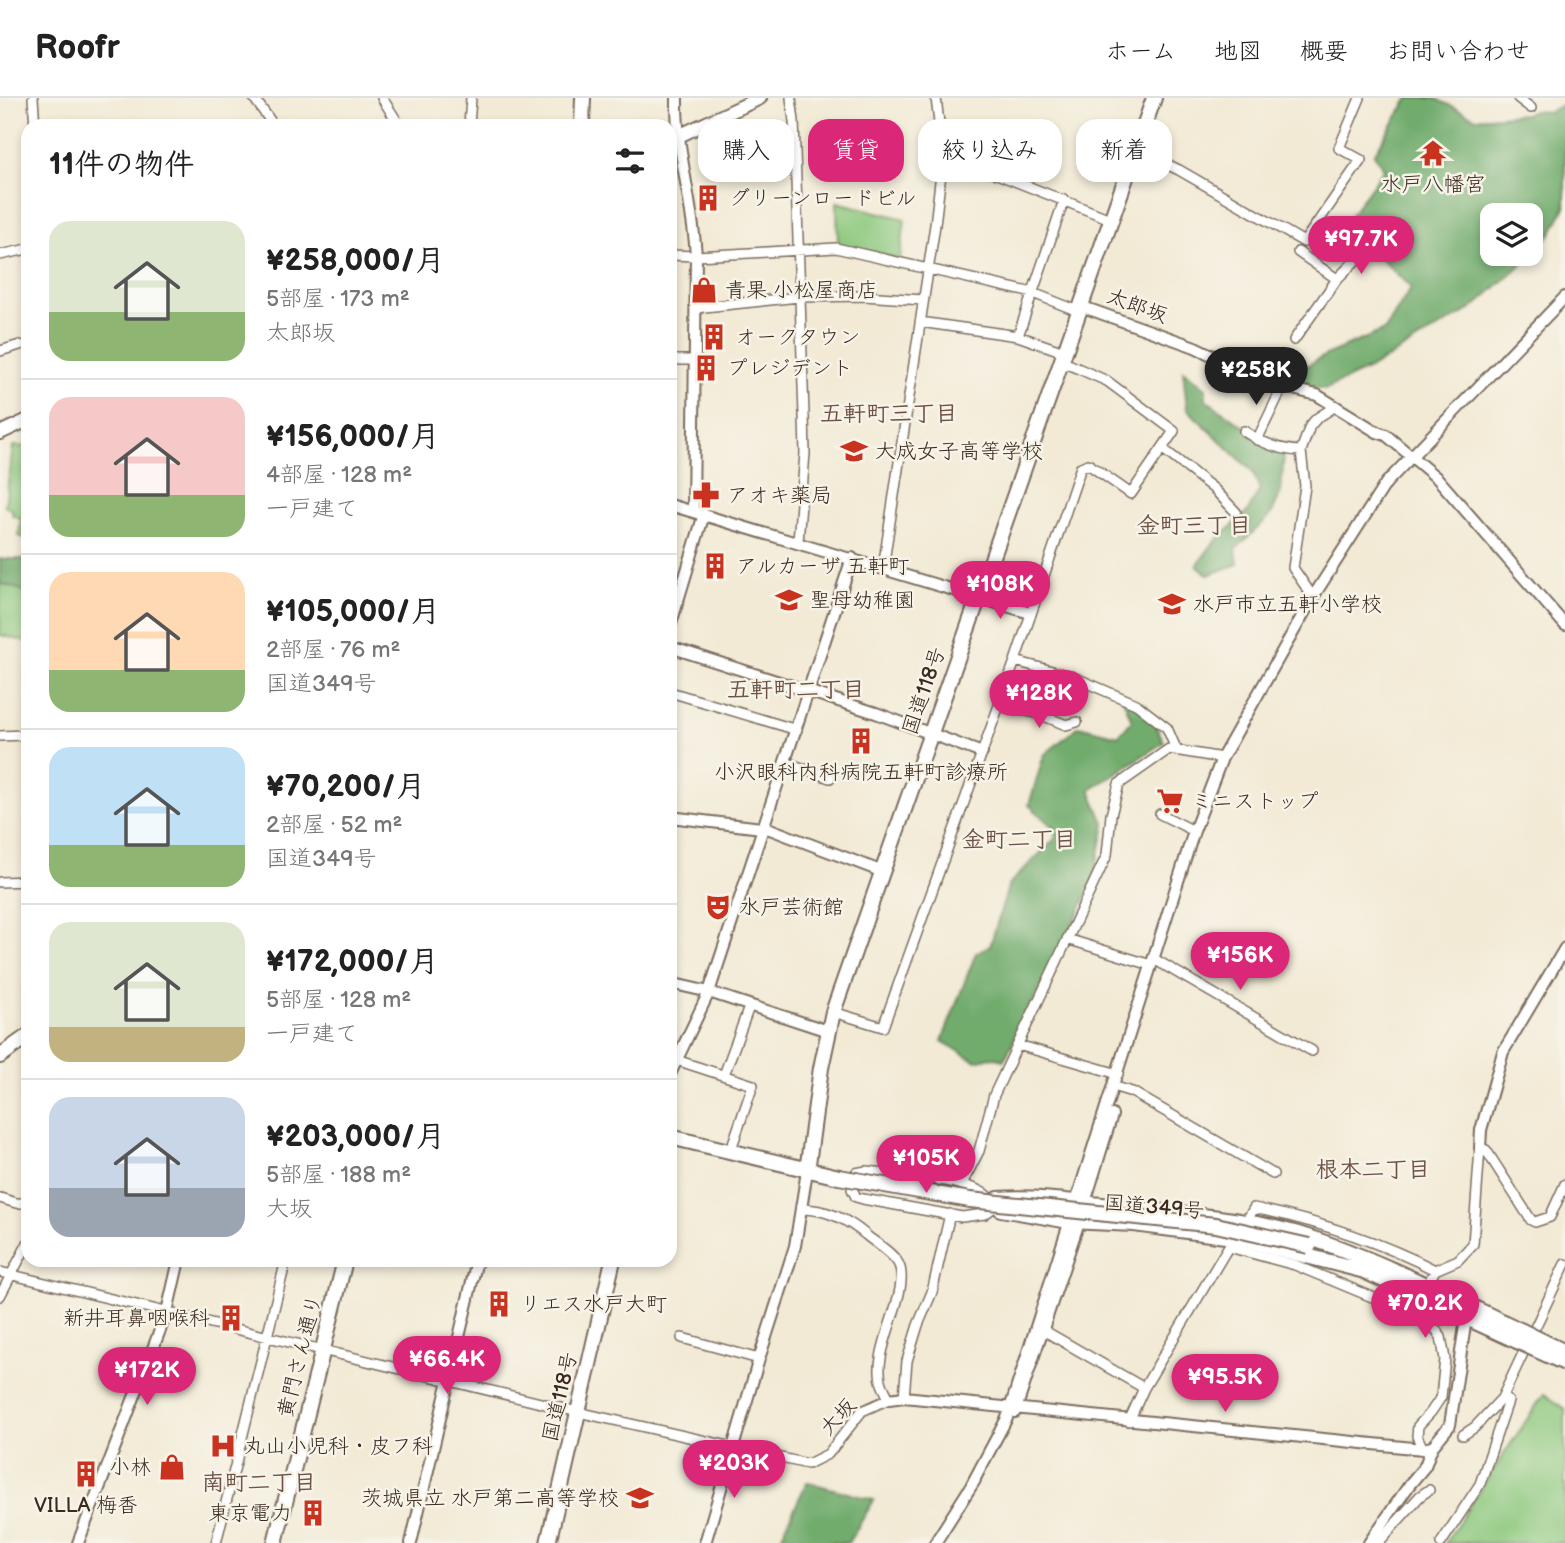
<!DOCTYPE html>
<html lang="ja">
<meta charset="utf-8">
<style>
body{margin:0;font-family:"Balsamiq Sans","Klee One",sans-serif;background:#f2f2f2;color:#222;height:100vh;display:flex;flex-direction:column;font-size:26px;white-space:nowrap}
*{box-sizing:border-box;margin:0}
p{font-size:23px;color:#767676}
.icon{flex:none;width:38px;height:38px;fill:none;stroke:currentColor;stroke-width:2;stroke-linecap:round;stroke-linejoin:round}
.map{position:relative;flex:1;overflow:hidden}
.panel{position:absolute;left:21px;top:21px;width:656px;height:1148px;display:flex;flex-direction:column;background:#fff;border-radius:21px;box-shadow:0 4px 10px #0003}
.panel>*{flex:none}
.banner{position:absolute;left:698px;top:21px;width:665px;height:63px;display:flex;gap:14px}
.buttons{position:absolute;left:1480px;top:105px;display:grid;gap:14px}
.buttons a{display:grid;place-items:center;width:63px;height:63px;border-radius:14px;background:#fff;box-shadow:0 4px 10px #0003;font-size:35px}
.price{position:absolute;translate:-50% -60px;padding:0 16px;border-radius:24px;background:#db2777;color:#fff;font-size:23px;line-height:46px;filter:drop-shadow(0 2px 4px #0008)}
.price::after{content:'';position:absolute;left:50%;top:42px;width:21px;height:16px;margin-left:-10px;background:inherit;clip-path:polygon(0 0,100% 0,50% 100%)}
.price.selected{background:#222;color:#fff}
ul{padding:0;list-style:none}
li{display:flex;align-items:center;gap:21px;height:175px;padding:0 28px}
li+li{border-top:2px solid #e0e0e0}
li span{display:grid;place-items:center;flex:none;width:196px;height:140px;border-radius:21px;color:#555}
li>.icon{margin-inline-start:auto}
span .icon{width:84px;height:84px;fill:#fffc;stroke-width:1}
li b{font-size:30px}
h2{display:flex;justify-content:space-between;align-items:center;height:84px;padding:0 28px;font-size:30px}
.tag{padding:0 24px;border-radius:21px;background:#fff;box-shadow:0 4px 10px #0003;font-size:24px;line-height:63px}
.tag.selected{background:#db2777;color:#fff}
header{display:flex;align-items:center;gap:42px;box-sizing:border-box;height:98px;padding:0 35px;background:#fff;border-bottom:2px solid #e0e0e0}
header strong{font-size:33px}
nav{display:flex;gap:38px;margin-inline-start:auto;font-size:24px}
.map>svg:first-child{display:block}
</style>
<header>
<strong>Roofr</strong>
<nav><a>ホーム</a><a>地図</a><a>概要</a><a>お問い合わせ</a></nav>
</header>
<div class="map">
<svg width="1565" height="1445" viewBox="0 0 1565 1445">
<rect width="100%" height="100%" fill="#f7f3e8"/>
<filter id="ink" filterUnits="userSpaceOnUse"><feTurbulence type="fractalNoise" baseFrequency=".0143" numOctaves="2"/><feDisplacementMap in="SourceGraphic" scale="14" xChannelSelector="R" yChannelSelector="G"/><feConvolveMatrix kernelMatrix="1 2 1 2 8 2 1 2 1" color-interpolation-filters="sRGB"/></filter>
<filter id="wash" filterUnits="userSpaceOnUse"><feTurbulence type="fractalNoise" baseFrequency=".00686" numOctaves="4" result="noise"/><feDisplacementMap in="SourceGraphic" scale="28" xChannelSelector="R" yChannelSelector="G"/><feGaussianBlur stdDeviation="1.57" result="paint"/><feColorMatrix in="noise" values="0 0 0 0 0 0 0 0 0 0 0 0 0 0 0 0 0 1.4 0 .05"/><feComposite in="paint" operator="in"/></filter>
<g filter="url(#wash)">
<rect width="100%" height="100%" fill="#f2ead5"/>
<path fill="#8cc87e" stroke="#64794e" stroke-width="2" d="M 837,104 L 905,121 L 900,161 L 838,148 Z
M 13,348 L 28,349 L 28,441 L 19,438 L 21,420 L 12,417 L 13,412 L 5,408 Z
M 0,485 L 28,494 L 28,544 L 0,537 Z
M 1544,1296 L 1565,1311 L 1565,1445 L 1445,1445 Z"/>
<path fill="#71ac6d" stroke="#566b46" stroke-width="2" fill-rule="evenodd" d="M 1409,0 L 1434,0 L 1476,20 L 1524,16 L 1534,13 L 1549,14 L 1565,5 L 1565,109 L 1551,136 L 1521,167 L 1474,209 L 1367,272 L 1326,291 L 1278,284 L 1328,256 L 1385,232 L 1411,190 L 1345,125 L 1384,71 L 1374,56 ZM 1493,117 L 1531,117 L 1531,156 L 1493,156 Z
M 1183,272 L 1206,290 L 1206,302 L 1284,356 L 1281,394 L 1271,417 L 1236,451 L 1238,466 L 1208,477 L 1197,467 L 1212,447 L 1248,413 L 1260,391 L 1252,373 L 1187,311 Z
M 0,461 L 28,461 L 28,494 L 0,485 Z
M 1122,598 L 1145,606 L 1164,644 L 1090,692 L 1105,727 L 1092,788 L 1004,962 L 991,959 L 976,963 L 942,943 L 976,855 L 990,848 L 1009,786 L 1056,740 L 1054,730 L 1029,707 L 1044,657 L 1079,628 L 1118,638 L 1132,623 Z
M 807,1384 L 874,1402 L 848,1445 L 781,1445 L 782,1437 Z"/>
</g>
<g filter="url(#ink)">
<g fill="none" stroke-linecap="round" stroke-linejoin="round">
<g stroke="#7b6d5e" stroke-width="12">
<path id="minor" d="M 33,0 L 35,28
M 254,0 L 274,28
M 382,0 L 400,28
M 791,0 L 794,23 L 804,317 L 805,355 L 798,444
M 1518,0 L 1531,10
M 469,28 L 471,0
M 1135,51 L 1179,72 L 1304,144 L 1361,62 L 1339,50 L 1360,0
M 943,58 L 992,74 L 1110,121
M 1298,154 L 1337,181
M 0,157 L 28,151
M 670,157 L 696,158 L 836,150 L 1033,195 L 1073,211 L 1079,210
M 695,210 L 799,199 L 864,198 L 923,202
M 920,224 L 1018,238 L 1064,254
M 1018,238 L 1064,102
M 1294,242 L 1337,181 L 1365,153
M 0,253 L 20,247
M 670,262 L 694,262
M 1244,333 C 1261,345 1281,352 1301,353
M 1257,342 L 1283,288
M 1163,351 L 1214,391 L 1236,414
M 883,470 L 935,127 L 943,58 L 936,0
M 1313,499 L 1293,470 L 1305,388 L 1301,353 L 1310,328 L 1317,320 L 1336,308
M 1015,563 L 1071,578 L 1136,606 L 1167,630 L 1177,653
M 670,594 L 797,632
M 999,608 L 1037,615 L 1066,627 L 1077,624
M 0,638 L 24,637 L 27,638 L 28,643
M 785,664 L 830,680
M 1160,716 L 1194,733
M 0,784 L 28,783
M 1067,841 L 1151,867
M 1154,861 L 1312,953
M 833,914 L 883,929 L 1015,563 L 1081,369 L 1088,366 L 1131,396 L 1174,333 L 1107,283 L 1061,263
M 1018,947 L 1118,976
M 670,960 L 753,987 L 730,1054
M 724,977 L 749,909
M 1119,990 L 1132,994 L 1273,1076
M 962,1086 L 979,1053 L 994,997 L 1107,757 L 1111,717 L 1119,686 L 1169,651 L 1222,660
M 0,1100 L 16,1105 L 28,1105
M 990,1101 C 976,1081 892,1076 866,1073 L 856,1075 L 852,1091 L 856,1099 L 863,1101 L 962,1119 L 985,1116 L 993,1110
M 1246,1124 L 1254,1110 C 1316,1123 1378,1143 1435,1172
M 1229,1149 L 1295,1167 L 1430,1223 L 1441,1239 L 1445,1261 L 1441,1299 L 1431,1314 L 1418,1328 L 1417,1338 L 1423,1351
M 0,1174 L 578,1314 L 808,1366 L 828,1356 L 862,1313 L 889,1301 C 887,1296 884,1291 882,1286 C 870,1253 913,1191 898,1165 C 892,1154 875,1145 866,1137 C 847,1121 827,1111 802,1111
M 1431,1180 L 1435,1172 L 1458,1162 L 1473,1146 L 1480,1050 L 1486,1052 L 1531,1122 L 1535,1124 L 1550,1119 L 1565,1086
M 0,1198 L 28,1145
M 1043,1232 L 1144,1290
M 682,1240 L 759,1261
M 904,1299 L 907,1263 L 918,1227 L 932,1194 L 950,1116
M 1129,1323 L 1144,1290 L 1230,1146
M 1463,1337 L 1475,1329 L 1502,1300 L 1565,1166
M 216,1445 L 286,1162
M 1378,1445 L 1420,1398 L 1429,1392
M 1441,1445 L 1480,1386 L 1508,1303 L 1502,1300"/>
</g>
<g stroke="#7b6d5e" stroke-width="14">
<path id="tertiary" d="M 677,0 C 676,53 693,105 696,158 L 693,413
M 1079,210 L 1086,210 L 1195,249 L 1269,285 L 1317,297 L 1377,334 L 1386,337 L 1438,381 L 1565,527
M 670,407 L 1030,515
M 670,529 L 704,416
M 670,549 L 876,615 L 982,655
M 670,719 L 770,731 L 883,774
M 670,885 L 709,894 L 828,933
M 670,976 L 709,894 L 852,460
M 1480,1050 L 1481,1032 L 1503,954 L 1565,850
M 889,1301 L 904,1299 L 1423,1351 L 1432,1349 L 1450,1327 L 1467,1214
M 1015,1314 L 1079,1124 L 1112,1017
M 972,1386 L 1007,1320 L 1194,733 L 1222,660 L 1313,499 L 1386,385 L 1565,199
M 78,1445 L 167,1214 L 179,1162
M 411,1445 L 477,1162
M 705,1445 L 759,1261 L 795,1148 L 807,1073
M 935,1445 L 975,1382
M 1369,1445 L 1410,1386 L 1425,1368 L 1432,1349"/>
</g>
<g stroke="#7b6d5e" stroke-width="16">
<path id="secondary" d="M 670,42 L 760,0
M 0,335 L 28,322"/>
</g>
<g stroke="#7b6d5e" stroke-width="18">
<path id="trunk" d="M 582,28 L 583,0
M 0,958 L 28,938
M 670,1039 L 839,1079
M 807,1073 L 821,970 L 833,914 L 1154,0
M 998,1101 C 1045,1098 1089,1106 1136,1111 C 1190,1117 1245,1120 1298,1136 C 1374,1159 1450,1199 1522,1233
M 1001,1111 L 1069,1123 L 1134,1126 L 1233,1139 L 1361,1172
M 1353,1168 L 1517,1243
M 275,1445 L 345,1162
M 548,1445 L 613,1162"/>
</g>
<use href="#minor" stroke="#fff" stroke-width="9"/>
<use href="#tertiary" stroke="#fff" stroke-width="10"/>
<use href="#secondary" stroke="#fff" stroke-width="12"/>
<use href="#trunk" stroke="#fff" stroke-width="14"/>
<g stroke="#7b6d5e" stroke-width="18" stroke-linecap="butt">
<path id="trunk-bridge" d="M 839,1079 L 970,1102 L 1216,1127 L 1309,1148
M 1522,1233 L 1565,1254
M 1517,1243 L 1565,1265"/>
</g>
<use href="#trunk-bridge" stroke="#fff" stroke-width="14"/>
</g>
</g>
<defs>
<g id="temple-bare" transform="scale(2.1)"><path d="M0-6L5-2H3V0L6.5 2.5H4V6H1.5V3h-3V6H-4V2.5H-6.5L-3 0V-2H-5Z" fill="#c8321e" stroke="#f7f3e8" stroke-width="2.5" paint-order="stroke"/></g>
<g id="building-bare" transform="scale(2.1)"><path d="M-4-6H4V6H1V3H-1V6H-4ZM-2.5-4.3h1.7v1.8h-1.7ZM.8-4.3h1.7v1.8H.8ZM-2.5-1h1.7V.8h-1.7ZM.8-1h1.7V.8H.8Z" fill="#c8321e" stroke="#f7f3e8" stroke-width="2.5" paint-order="stroke"/></g>
<g id="shop-bare" transform="scale(2.1)"><path d="M-5-2.5h2.3a2.7 3.5 0 0 1 5.4 0H5L5.5 6h-11ZM-1.5-2.5h3a1.5 2.3 0 0 0-3 0Z" fill="#c8321e" stroke="#f7f3e8" stroke-width="2.5" paint-order="stroke"/></g>
<g id="school-bare" transform="scale(2.1)"><path d="M0-5L7-2L0 1L-7-2ZM-4 1L0 2.5L4 1V4Q0 6-4 4Z" fill="#c8321e" stroke="#f7f3e8" stroke-width="2.5" paint-order="stroke"/></g>
<g id="pharmacy-bare" transform="scale(2.1)"><path d="M-2-6h4v4h4v4h-4v4h-4v-4h-4v-4h4Z" fill="#c8321e" stroke="#f7f3e8" stroke-width="2.5" paint-order="stroke"/></g>
<g id="supermarket-bare" transform="scale(2.1)"><path d="M-6-5.5h2.5l.6 2H6L4.5 2H-2.5L-4.4-4H-6ZM-1.5 3.2a1.3 1.3 0 1 0 .1 0ZM3 3.2a1.3 1.3 0 1 0 .1 0Z" fill="#c8321e" stroke="#f7f3e8" stroke-width="2.5" paint-order="stroke"/></g>
<g id="theatre-bare" transform="scale(2.1)"><path d="M-5-5.5Q0-4 5-5.5V0Q5 5 0 6Q-5 5-5 0ZM-3.3-2.5H-1v1.5H-3.3ZM1-2.5H3.3v1.5H1ZM-2.8 1Q0 5.5 2.8 1Z" fill="#c8321e" stroke="#f7f3e8" stroke-width="2.5" paint-order="stroke"/></g>
<g id="hospital-bare" transform="scale(2.1)"><path d="M-5-5h3v3.5h4V-5h3V5h-3V1.5h-4V5h-3Z" fill="#c8321e" stroke="#f7f3e8" stroke-width="2.5" paint-order="stroke"/></g>
</defs>
<g fill-rule="evenodd">
<use href="#temple-bare" x="1433" y="55"/>
<use href="#building-bare" x="708" y="100"/>
<use href="#shop-bare" x="704" y="192"/>
<use href="#building-bare" x="714" y="239"/>
<use href="#building-bare" x="706" y="270"/>
<use href="#school-bare" x="854" y="353"/>
<use href="#pharmacy-bare" x="706" y="397"/>
<use href="#building-bare" x="715" y="468"/>
<use href="#school-bare" x="789" y="502"/>
<use href="#school-bare" x="1172" y="506"/>
<use href="#building-bare" x="861" y="643"/>
<use href="#supermarket-bare" x="1170" y="703"/>
<use href="#theatre-bare" x="718" y="809"/>
<use href="#building-bare" x="499" y="1206"/>
<use href="#building-bare" x="231" y="1220"/>
<use href="#hospital-bare" x="223" y="1348"/>
<use href="#shop-bare" x="172" y="1369"/>
<use href="#building-bare" x="86" y="1376"/>
<use href="#school-bare" x="640" y="1400"/>
<use href="#building-bare" x="313" y="1415"/>
</g>
<g text-anchor="middle" dominant-baseline="central" stroke-width="5" stroke-linejoin="round" paint-order="stroke">
<g font-size="21" fill="#3b2a1e" stroke="#f7f3e8" text-anchor="start">
<text x="1433" y="86" text-anchor="middle">水戸八幡宮</text>
<text x="729" y="100">グリーンロードビル</text>
<text x="725" y="192">青果 小松屋商店</text>
<text x="735" y="239">オークタウン</text>
<text x="727" y="270">プレジデント</text>
<text x="875" y="353">大成女子高等学校</text>
<text x="727" y="397">アオキ薬局</text>
<text x="736" y="468">アルカーザ 五軒町</text>
<text x="810" y="502">聖母幼稚園</text>
<text x="1193" y="506">水戸市立五軒小学校</text>
<text x="861" y="674" text-anchor="middle">小沢眼科内科病院五軒町診療所</text>
<text x="1191" y="703">ミニストップ</text>
<text x="739" y="809">水戸芸術館</text>
<text x="520" y="1206">リエス水戸大町</text>
<text x="210" y="1220" text-anchor="end">新井耳鼻咽喉科</text>
<text x="244" y="1348">丸山小児科・皮フ科</text>
<text x="151" y="1369" text-anchor="end">小林</text>
<text x="619" y="1400" text-anchor="end">茨城県立 水戸第二高等学校</text>
<text x="86" y="1407" text-anchor="middle">VILLA 梅香</text>
<text x="292" y="1415" text-anchor="end">東京電力</text>
</g>
<g font-size="21" fill="#3b2a1e" stroke="#f7f3e8">
<text transform="translate(1137 208) rotate(20)">太郎坂</text>
<text transform="translate(924 593) rotate(-71)">国道118号</text>
<text transform="translate(1154 1109) rotate(5)">国道349号</text>
<text transform="translate(300 1258) rotate(-76)">黄門さん通り</text>
<text transform="translate(560 1299) rotate(-77)">国道118号</text>
<text transform="translate(838 1319) rotate(-47)">大坂</text>
</g>
<g font-size="23" font-weight="bold" fill="#6e5346" stroke="#f7f3e8">
<text x="889" y="316">五軒町三丁目</text>
<text x="1194" y="428">金町三丁目</text>
<text x="796" y="592">五軒町二丁目</text>
<text x="1019" y="742">金町二丁目</text>
<text x="1373" y="1072">根本二丁目</text>
<text x="259" y="1385">南町二丁目</text>
</g>
</g>
</svg>
<div class="buttons">
<a><svg class="icon" aria-label="layers" viewBox="0 0 24 24"><path d="M12 4l9 5-9 5-9-5zM3 14l9 5 9-5"/></svg></a>
</div>
<b class="price" style="left:1361px;top:178px">¥97.7K</b>
<b class="price selected" style="left:1256px;top:309px">¥258K</b>
<b class="price" style="left:1000px;top:523px">¥108K</b>
<b class="price" style="left:1039px;top:632px">¥128K</b>
<b class="price" style="left:1240px;top:894px">¥156K</b>
<b class="price" style="left:926px;top:1097px">¥105K</b>
<b class="price" style="left:1425px;top:1242px">¥70.2K</b>
<b class="price" style="left:447px;top:1298px">¥66.4K</b>
<b class="price" style="left:147px;top:1309px">¥172K</b>
<b class="price" style="left:1225px;top:1316px">¥95.5K</b>
<b class="price" style="left:734px;top:1402px">¥203K</b>
<div class="banner">
<a class="tag">購入</a>
<a class="tag selected">賃貸</a>
<a class="tag">絞り込み</a>
<a class="tag">新着</a>
</div>
<section class="panel">
<h2>11件の物件<svg class="icon" aria-label="filters" viewBox="0 0 24 24"><path d="M4 7h16M4 17h16"/><circle cx="9" cy="7" r="2"/><circle cx="15" cy="17" r="2"/></svg></h2>
<ul>
<li><span style="background:linear-gradient(#dfe7d0 65%,#8fb573 0)"><svg class="icon" aria-label="home" viewBox="0 0 24 24"><path d="M3 11l9-7 9 7M6 9v11h12V9"/></svg></span><div><b>¥258,000/月</b><p>5部屋 · 173 m²</p><p>太郎坂</p></div></li>
<li><span style="background:linear-gradient(#f6c9c9 70%,#8fb573 0)"><svg class="icon" aria-label="home" viewBox="0 0 24 24"><path d="M3 11l9-7 9 7M6 9v11h12V9"/></svg></span><div><b>¥156,000/月</b><p>4部屋 · 128 m²</p><p>一戸建て</p></div></li>
<li><span style="background:linear-gradient(#ffd9b3 70%,#8fb573 0)"><svg class="icon" aria-label="home" viewBox="0 0 24 24"><path d="M3 11l9-7 9 7M6 9v11h12V9"/></svg></span><div><b>¥105,000/月</b><p>2部屋 · 76 m²</p><p>国道349号</p></div></li>
<li><span style="background:linear-gradient(#bfe0f5 70%,#8fb573 0)"><svg class="icon" aria-label="home" viewBox="0 0 24 24"><path d="M3 11l9-7 9 7M6 9v11h12V9"/></svg></span><div><b>¥70,200/月</b><p>2部屋 · 52 m²</p><p>国道349号</p></div></li>
<li><span style="background:linear-gradient(#dfe7d0 75%,#c2b280 0)"><svg class="icon" aria-label="home" viewBox="0 0 24 24"><path d="M3 11l9-7 9 7M6 9v11h12V9"/></svg></span><div><b>¥172,000/月</b><p>5部屋 · 128 m²</p><p>一戸建て</p></div></li>
<li><span style="background:linear-gradient(#c9d6e8 65%,#9aa5b1 0)"><svg class="icon" aria-label="home" viewBox="0 0 24 24"><path d="M3 11l9-7 9 7M6 9v11h12V9"/></svg></span><div><b>¥203,000/月</b><p>5部屋 · 188 m²</p><p>大坂</p></div></li>
</ul>
</section>
</div>
